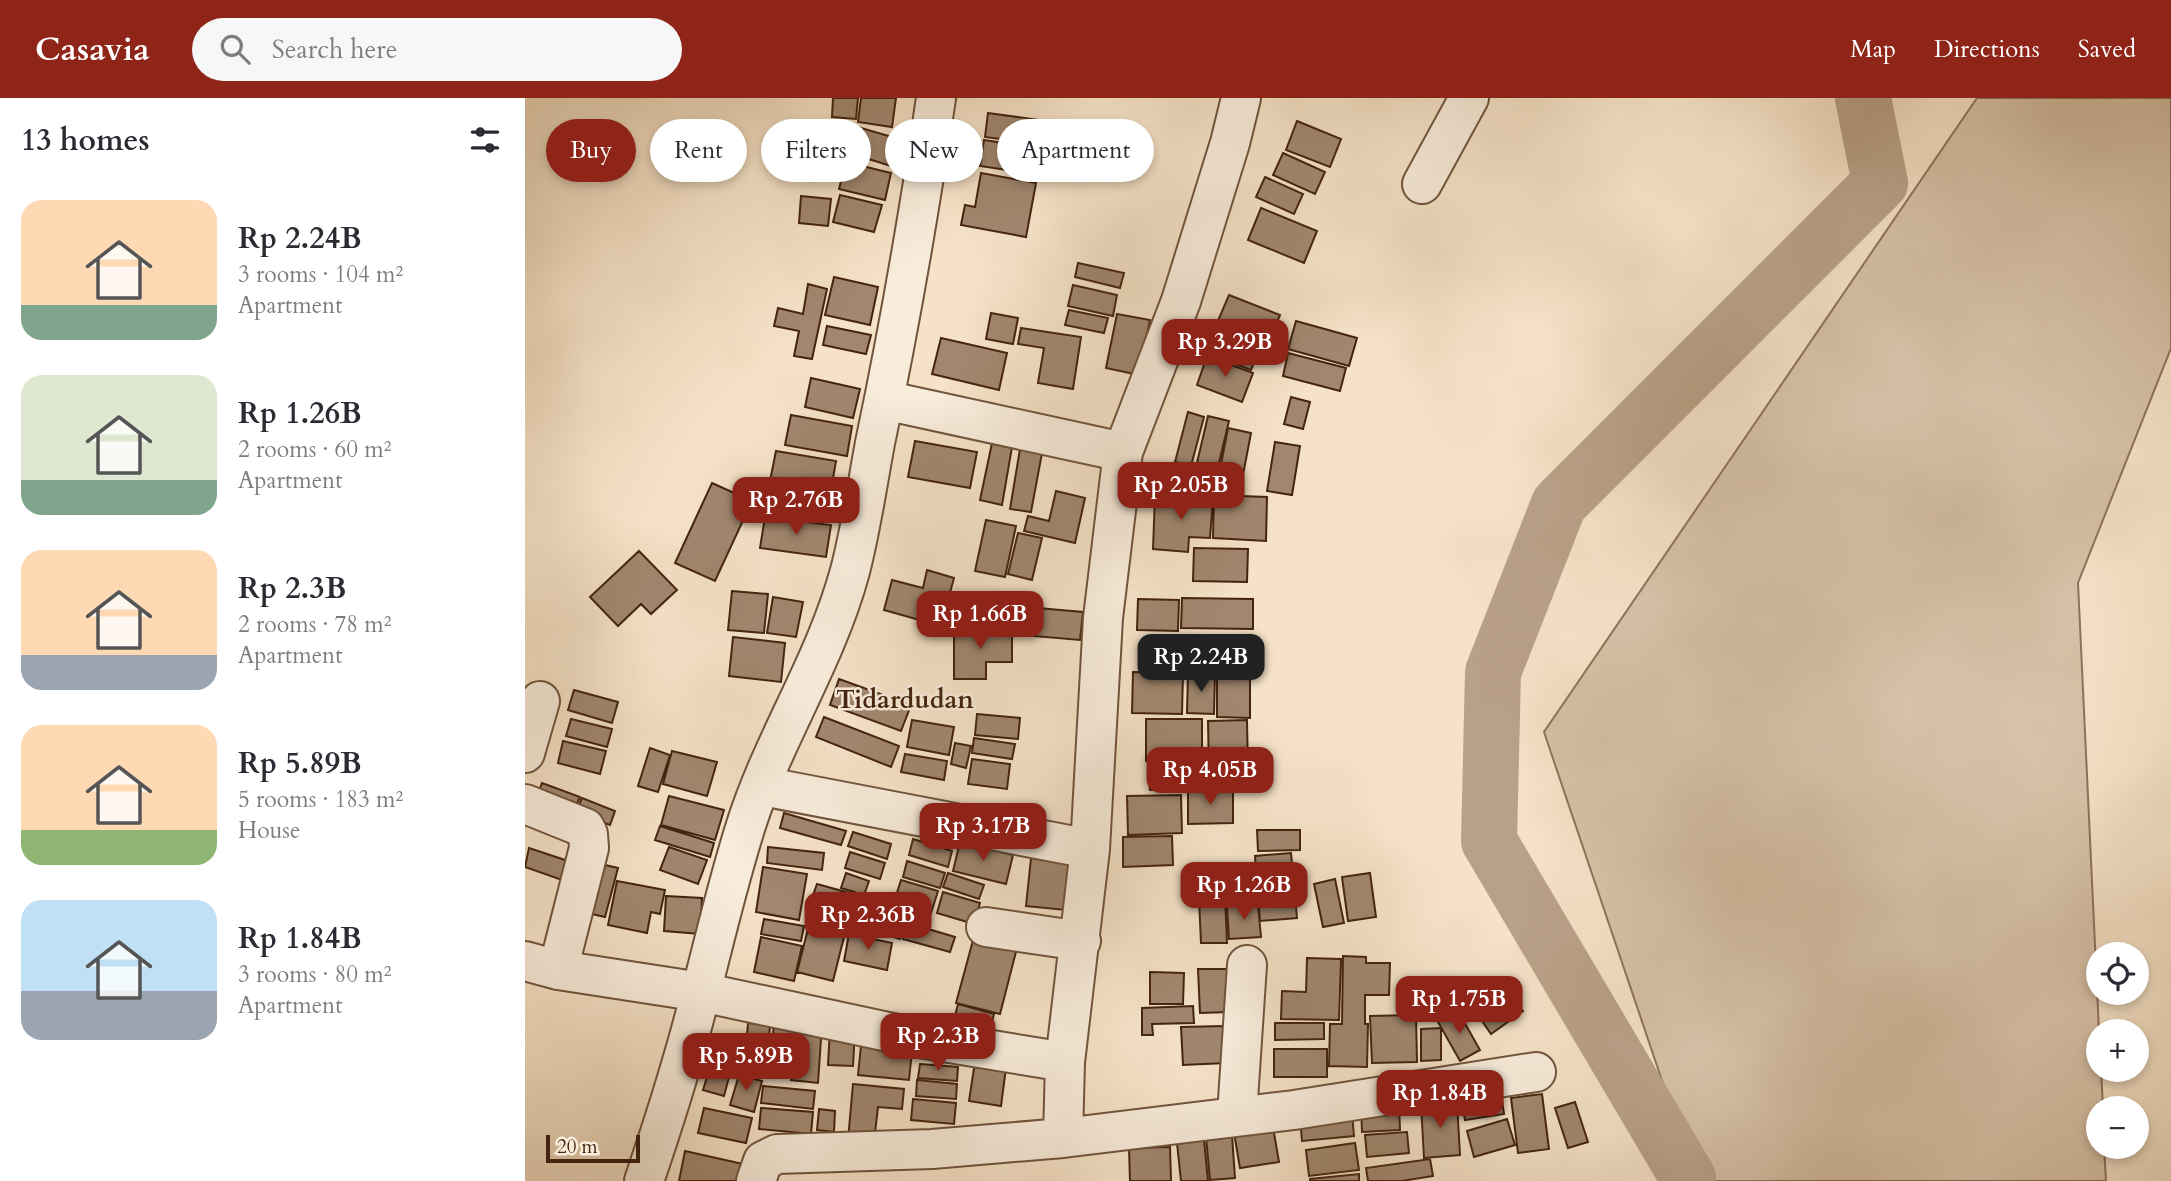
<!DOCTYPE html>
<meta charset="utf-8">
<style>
body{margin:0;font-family:Cardo,serif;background:#f7f7f7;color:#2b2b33;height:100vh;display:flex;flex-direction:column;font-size:26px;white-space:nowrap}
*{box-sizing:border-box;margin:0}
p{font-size:23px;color:#7c7c81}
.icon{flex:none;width:38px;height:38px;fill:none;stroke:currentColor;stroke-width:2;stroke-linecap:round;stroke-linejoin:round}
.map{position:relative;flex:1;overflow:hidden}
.details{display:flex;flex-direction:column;background:#fff;width:525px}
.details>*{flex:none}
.guide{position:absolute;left:21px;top:21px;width:665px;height:63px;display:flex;gap:14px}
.tools{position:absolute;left:1561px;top:844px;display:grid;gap:14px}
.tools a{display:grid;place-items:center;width:63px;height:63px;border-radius:50%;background:#fff;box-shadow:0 4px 10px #0003;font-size:35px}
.scale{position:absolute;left:21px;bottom:18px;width:94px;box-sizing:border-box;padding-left:7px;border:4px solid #45240f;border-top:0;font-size:19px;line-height:24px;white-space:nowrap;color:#45240f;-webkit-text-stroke:5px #f8ecdb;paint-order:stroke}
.price{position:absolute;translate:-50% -60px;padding:0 16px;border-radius:14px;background:#8f2418;color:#fff;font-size:23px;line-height:46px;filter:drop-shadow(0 2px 4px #0008)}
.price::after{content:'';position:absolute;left:50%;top:42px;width:21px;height:16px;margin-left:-10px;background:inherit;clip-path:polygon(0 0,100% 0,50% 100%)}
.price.current{background:#222;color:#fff}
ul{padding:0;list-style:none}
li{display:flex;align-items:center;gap:21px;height:175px;padding:0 21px}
li span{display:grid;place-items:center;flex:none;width:196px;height:140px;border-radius:21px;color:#555}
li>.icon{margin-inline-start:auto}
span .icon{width:84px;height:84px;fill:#fffc;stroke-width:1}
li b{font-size:30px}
h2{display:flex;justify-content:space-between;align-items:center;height:84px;padding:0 21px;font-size:30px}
.chip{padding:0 24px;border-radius:32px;background:#fff;box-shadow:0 4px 10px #0003;font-size:24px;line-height:63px}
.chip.current{background:#8f2418;color:#fff}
header{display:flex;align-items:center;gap:42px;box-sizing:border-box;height:98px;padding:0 35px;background:#8f2418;color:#fff}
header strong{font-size:33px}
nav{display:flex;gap:38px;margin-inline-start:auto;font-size:24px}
.search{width:490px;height:63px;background:#f7f7f7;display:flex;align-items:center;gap:18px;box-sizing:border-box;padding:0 24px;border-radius:38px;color:#7c7c81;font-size:26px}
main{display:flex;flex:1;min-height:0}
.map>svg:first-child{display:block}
</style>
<header>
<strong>Casavia</strong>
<div class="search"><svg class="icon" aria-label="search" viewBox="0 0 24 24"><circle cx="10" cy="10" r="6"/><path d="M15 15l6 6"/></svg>Search here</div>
<nav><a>Map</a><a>Directions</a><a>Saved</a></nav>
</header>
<main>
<section class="details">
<h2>13 homes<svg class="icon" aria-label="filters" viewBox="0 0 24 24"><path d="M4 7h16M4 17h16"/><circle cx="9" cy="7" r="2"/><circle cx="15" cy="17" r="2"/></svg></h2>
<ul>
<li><span style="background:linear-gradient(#ffd9b3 75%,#7fa58c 0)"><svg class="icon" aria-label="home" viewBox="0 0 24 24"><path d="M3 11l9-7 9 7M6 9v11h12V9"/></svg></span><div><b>Rp 2.24B</b><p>3 rooms · 104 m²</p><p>Apartment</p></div></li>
<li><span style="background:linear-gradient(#dfe7d0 75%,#7fa58c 0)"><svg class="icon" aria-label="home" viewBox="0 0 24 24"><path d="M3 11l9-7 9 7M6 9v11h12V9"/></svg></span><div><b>Rp 1.26B</b><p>2 rooms · 60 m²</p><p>Apartment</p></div></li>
<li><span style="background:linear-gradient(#ffd9b3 75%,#9aa5b1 0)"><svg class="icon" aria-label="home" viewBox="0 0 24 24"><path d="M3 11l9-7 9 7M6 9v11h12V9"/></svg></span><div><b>Rp 2.3B</b><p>2 rooms · 78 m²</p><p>Apartment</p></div></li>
<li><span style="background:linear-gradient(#ffd9b3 75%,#8fb573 0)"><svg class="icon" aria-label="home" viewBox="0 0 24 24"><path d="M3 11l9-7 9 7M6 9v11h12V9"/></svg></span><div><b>Rp 5.89B</b><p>5 rooms · 183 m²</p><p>House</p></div></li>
<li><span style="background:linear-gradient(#bfe0f5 65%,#9aa5b1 0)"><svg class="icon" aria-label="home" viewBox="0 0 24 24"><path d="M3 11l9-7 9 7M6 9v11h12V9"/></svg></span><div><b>Rp 1.84B</b><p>3 rooms · 80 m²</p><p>Apartment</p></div></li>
</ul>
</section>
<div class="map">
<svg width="1646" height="1083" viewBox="0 0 1646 1083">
<rect width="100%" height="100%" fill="#f5e2c7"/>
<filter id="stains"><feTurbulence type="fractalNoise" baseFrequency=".00286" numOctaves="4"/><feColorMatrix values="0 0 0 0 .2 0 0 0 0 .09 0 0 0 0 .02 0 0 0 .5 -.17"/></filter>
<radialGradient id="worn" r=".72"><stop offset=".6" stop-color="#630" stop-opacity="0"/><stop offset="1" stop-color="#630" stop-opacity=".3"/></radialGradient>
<path fill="#d7c2a8" stroke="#8e735c" stroke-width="2" d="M 1452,0 L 1646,0 L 1646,250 L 1553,485 L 1574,933 L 1573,971 L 1576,971 L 1578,1010 L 1573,1010 L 1573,1048 L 1579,1048 L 1581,1083 L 1171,1083 L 1019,634 Z"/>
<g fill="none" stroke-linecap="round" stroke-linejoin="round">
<path stroke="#b9a188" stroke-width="56" d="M 1163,1083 L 1163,1080 L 964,743 L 968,574 L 1034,406 L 1355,85 L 1338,0"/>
</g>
<path fill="#a1876f" stroke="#45240f" stroke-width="2" d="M 308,0 L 333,0 L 331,21 L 307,19 Z
M 336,0 L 371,0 L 367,29 L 333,24 Z
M 463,15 L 514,22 L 511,46 L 460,39 Z
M 772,23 L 816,41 L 805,69 L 761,52 Z
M 329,28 L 374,41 L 366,68 L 321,54 Z
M 459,42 L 512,50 L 509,76 L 455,68 Z
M 758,55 L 800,74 L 790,96 L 748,77 Z
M 321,64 L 366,75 L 360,102 L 314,91 Z
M 456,75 L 511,85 L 501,139 L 436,127 L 440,107 L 450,109 Z
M 740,79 L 778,96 L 769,116 L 731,99 Z
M 315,97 L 357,107 L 349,134 L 308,124 Z
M 276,98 L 306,101 L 303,128 L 274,125 Z
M 736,110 L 792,133 L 779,165 L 723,142 Z
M 553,165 L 599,175 L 595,190 L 550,179 Z
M 309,179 L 353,189 L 345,227 L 300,217 Z
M 283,186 L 302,191 L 287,261 L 269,258 L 274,233 L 249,228 L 253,210 L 278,216 Z
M 548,187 L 592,197 L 588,218 L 543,208 Z
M 704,197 L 755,217 L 743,245 L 692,225 Z
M 544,212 L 583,220 L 579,235 L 540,227 Z
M 466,215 L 493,220 L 488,246 L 461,241 Z
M 592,216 L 625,222 L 614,277 L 581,270 Z
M 771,223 L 832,240 L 824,268 L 763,251 Z
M 302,228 L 346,237 L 341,256 L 298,247 Z
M 496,230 L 556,239 L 548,291 L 513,285 L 519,250 L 493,246 Z
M 691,230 L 736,247 L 726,272 L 681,255 Z
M 416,240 L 482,255 L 474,292 L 407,276 Z
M 763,255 L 821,270 L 815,293 L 758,278 Z
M 682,258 L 728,275 L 717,304 L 672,287 Z
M 286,280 L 335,291 L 328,320 L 280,309 Z
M 766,299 L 785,304 L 778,331 L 759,326 Z
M 663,314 L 679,319 L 666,368 L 650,364 Z
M 266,317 L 327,328 L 322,358 L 260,347 Z
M 683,318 L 704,323 L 692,373 L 671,369 Z
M 703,330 L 726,335 L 717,382 L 694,377 Z
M 390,343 L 452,354 L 445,390 L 383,379 Z
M 750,344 L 775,348 L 767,397 L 742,393 Z
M 467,345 L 487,349 L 477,407 L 455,402 Z
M 495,351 L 517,355 L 506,414 L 485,411 Z
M 251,353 L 311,363 L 305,398 L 244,388 Z
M 187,385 L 227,403 L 190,483 L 150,465 Z
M 244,393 L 311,402 L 308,424 L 241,416 Z
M 531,393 L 560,400 L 550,445 L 499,433 L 503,418 L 524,423 Z
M 689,397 L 742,399 L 741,443 L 688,440 Z
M 630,398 L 688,401 L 685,440 L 664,439 L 663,454 L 628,451 Z
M 240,419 L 306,427 L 301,459 L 235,450 Z
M 461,422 L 491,428 L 480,479 L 450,473 Z
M 493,435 L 517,440 L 507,482 L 483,476 Z
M 669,450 L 723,451 L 722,484 L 668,483 Z
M 114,453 L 152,492 L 126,516 L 116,506 L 93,528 L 65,499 Z
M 402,472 L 429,480 L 416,528 L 359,512 L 367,482 L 398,490 Z
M 207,493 L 243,496 L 239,535 L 203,532 Z
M 248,499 L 278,504 L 271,539 L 242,535 Z
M 657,500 L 728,501 L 728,531 L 656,530 Z
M 613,501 L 654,502 L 653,533 L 612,532 Z
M 501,509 L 558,514 L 555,542 L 498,537 Z
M 429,530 L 487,530 L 487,564 L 461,564 L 461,581 L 429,581 Z
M 208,539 L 260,545 L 256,584 L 204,578 Z
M 677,542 L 677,571 L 621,572 L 620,543 Z
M 692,568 L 725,568 L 725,620 L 692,619 Z
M 608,574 L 658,575 L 657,616 L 607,615 Z
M 663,575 L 690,576 L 689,616 L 662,615 Z
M 314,581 L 386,607 L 376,633 L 305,607 Z
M 49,592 L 93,604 L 87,625 L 43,612 Z
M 452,616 L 495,620 L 493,641 L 450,637 Z
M 299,619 L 374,648 L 366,669 L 291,639 Z
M 46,621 L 87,631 L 82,649 L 41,638 Z
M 621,621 L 677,621 L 677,663 L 621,663 Z
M 387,622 L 429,629 L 424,657 L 382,649 Z
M 722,622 L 723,673 L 684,673 L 683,623 Z
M 449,640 L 490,646 L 487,661 L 447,655 Z
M 38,643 L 81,653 L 75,676 L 33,665 Z
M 430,645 L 446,648 L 441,670 L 426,666 Z
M 125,650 L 145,657 L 133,694 L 113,688 Z
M 147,653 L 192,664 L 182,698 L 138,686 Z
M 380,656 L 422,663 L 419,682 L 376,674 Z
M 447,661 L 485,666 L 482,691 L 443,686 Z
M 670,666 L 672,688 L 625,692 L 623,670 Z
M 17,685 L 55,699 L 49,712 L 12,698 Z
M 663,692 L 708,692 L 708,725 L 663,726 Z
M 656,697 L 657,735 L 603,737 L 602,698 Z
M 144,698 L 199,712 L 190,742 L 136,727 Z
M 57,700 L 90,713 L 85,727 L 51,714 Z
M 259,715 L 321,733 L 316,747 L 255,730 Z
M 135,728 L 189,745 L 185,759 L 130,742 Z
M 732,732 L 775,732 L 775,752 L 733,753 Z
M 328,734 L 366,746 L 362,761 L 323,748 Z
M 647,738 L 648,767 L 598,769 L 598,739 Z
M 388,741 L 427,753 L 423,769 L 384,757 Z
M 435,744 L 488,757 L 481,786 L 428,773 Z
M 144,749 L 182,762 L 173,786 L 135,772 Z
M 243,749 L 299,755 L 297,772 L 242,765 Z
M 4,750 L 43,763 L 37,782 L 0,769 Z
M 325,754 L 360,765 L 355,781 L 320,770 Z
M 766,755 L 772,820 L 735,823 L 730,758 Z
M 506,760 L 547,765 L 541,812 L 501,808 Z
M 63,763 L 93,770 L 80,819 L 50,812 Z
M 382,763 L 420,775 L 415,790 L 378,779 Z
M 238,769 L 282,776 L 274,822 L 231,814 Z
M 321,775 L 344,783 L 339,797 L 316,790 Z
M 423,775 L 459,787 L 454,801 L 418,789 Z
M 845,775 L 851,819 L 823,823 L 817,779 Z
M 699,778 L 702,845 L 676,845 L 673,779 Z
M 810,781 L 819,825 L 798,829 L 789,786 Z
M 376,782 L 413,793 L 406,815 L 369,804 Z
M 92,783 L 140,792 L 135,816 L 126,814 L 122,835 L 83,827 Z
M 292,786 L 328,796 L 324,810 L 287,800 Z
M 418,794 L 455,805 L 449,826 L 412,815 Z
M 141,798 L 177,800 L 175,836 L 139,833 Z
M 287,804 L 324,813 L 320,829 L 283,820 Z
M 733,807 L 736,839 L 704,841 L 702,809 Z
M 335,810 L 380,824 L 375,841 L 329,827 Z
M 239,821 L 279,828 L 276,843 L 236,836 Z
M 383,825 L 430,839 L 425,854 L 378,841 Z
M 284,827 L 320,835 L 308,883 L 272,874 Z
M 450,835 L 493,846 L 475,916 L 431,905 Z
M 324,836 L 367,845 L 362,872 L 319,863 Z
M 236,839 L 277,848 L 269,883 L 229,874 Z
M 818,858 L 841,859 L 841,865 L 865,865 L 864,897 L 840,897 L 840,926 L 843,926 L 842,969 L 804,968 L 805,926 L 817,926 Z
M 782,860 L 816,861 L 814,922 L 756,921 L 757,893 L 781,894 Z
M 673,871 L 704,871 L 705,914 L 675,915 Z
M 625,874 L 659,875 L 658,906 L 625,906 Z
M 984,895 L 998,913 L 966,936 L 953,917 Z
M 433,906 L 469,916 L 461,948 L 425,938 Z
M 668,908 L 669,925 L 627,926 L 628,937 L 617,937 L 617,910 Z
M 933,913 L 955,952 L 935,963 L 913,924 Z
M 891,917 L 892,964 L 847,965 L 845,918 Z
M 249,924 L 269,925 L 265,978 L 245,976 Z
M 271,924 L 297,926 L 293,985 L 266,982 Z
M 223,925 L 245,927 L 241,976 L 219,975 Z
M 750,925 L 799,925 L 799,941 L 750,942 Z
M 699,928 L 701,965 L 658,967 L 656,929 Z
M 916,930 L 916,962 L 896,963 L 896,931 Z
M 305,931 L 330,932 L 328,968 L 303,967 Z
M 337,938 L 388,943 L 384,982 L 333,977 Z
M 749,951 L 802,951 L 802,979 L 749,979 Z
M 451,957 L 482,962 L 476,1008 L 444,1003 Z
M 188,959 L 208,964 L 199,998 L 178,992 Z
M 395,966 L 433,969 L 432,983 L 393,980 Z
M 214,977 L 237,983 L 229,1014 L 205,1007 Z
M 392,982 L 432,986 L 431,1001 L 391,998 Z
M 328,986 L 379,991 L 377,1011 L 353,1009 L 349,1044 L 323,1042 Z
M 238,988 L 290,993 L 288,1011 L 236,1005 Z
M 975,989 L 979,1016 L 940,1022 L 935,994 Z
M 1017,996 L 1024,1051 L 993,1055 L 986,1000 Z
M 388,1001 L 431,1005 L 429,1026 L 386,1022 Z
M 932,1004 L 935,1057 L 899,1060 L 896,1006 Z
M 1050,1004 L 1063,1044 L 1043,1050 L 1030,1010 Z
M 874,1007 L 875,1032 L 837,1034 L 836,1009 Z
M 179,1010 L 227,1020 L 221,1045 L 173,1035 Z
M 236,1010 L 288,1014 L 286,1036 L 234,1031 Z
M 294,1011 L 310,1013 L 309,1034 L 292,1032 Z
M 827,1015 L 829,1038 L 777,1043 L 775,1020 Z
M 982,1021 L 990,1047 L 949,1059 L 942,1033 Z
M 747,1023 L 754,1064 L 715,1070 L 708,1029 Z
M 882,1034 L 884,1055 L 842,1059 L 840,1037 Z
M 707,1037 L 710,1080 L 685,1082 L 681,1039 Z
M 679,1042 L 683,1083 L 656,1083 L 652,1045 Z
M 830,1045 L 834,1072 L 784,1078 L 781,1052 Z
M 645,1049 L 646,1083 L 605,1083 L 604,1050 Z
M 160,1053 L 218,1066 L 214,1083 L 154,1083 Z
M 905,1061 L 908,1078 L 877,1083 L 843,1083 L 841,1070 Z
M 834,1076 L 834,1083 L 785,1083 L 785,1081 Z"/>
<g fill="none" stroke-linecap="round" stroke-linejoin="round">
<g stroke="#71543d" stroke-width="42">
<path id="minor" d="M 897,86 L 944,0
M 359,302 L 598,354
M 0,655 L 15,603
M 237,688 L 565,751
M 0,706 L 60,730 L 63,736 L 64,750 L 33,872
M 461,829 L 556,843
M 0,863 L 33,872 L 176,894 L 382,938 L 540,964
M 712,1017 L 722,867
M 538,1040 L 769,1012 L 1011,974
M 119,1083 C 136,1033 152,983 166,932 C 185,863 200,792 222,724 C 250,638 301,562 325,473 C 336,431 342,388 350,345 C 374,231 394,116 411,0
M 231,1083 L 238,1063 L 252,1056 L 407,1051 L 538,1040 L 540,964 L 565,751 L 578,520 L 598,354 L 656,203 L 705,45 L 716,0"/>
</g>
<use href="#minor" stroke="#f8ecdb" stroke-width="38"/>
</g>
<g text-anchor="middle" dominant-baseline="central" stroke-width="5" stroke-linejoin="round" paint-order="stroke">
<g font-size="26" font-weight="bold" fill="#45240f" stroke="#f8ecdb">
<text x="380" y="601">Tidardudan</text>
</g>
</g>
<rect width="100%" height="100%" filter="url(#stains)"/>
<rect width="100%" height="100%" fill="url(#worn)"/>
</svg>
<div class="tools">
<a><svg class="icon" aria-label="locate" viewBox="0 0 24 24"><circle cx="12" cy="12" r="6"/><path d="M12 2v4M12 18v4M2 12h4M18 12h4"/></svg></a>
<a>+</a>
<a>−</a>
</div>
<div class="scale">20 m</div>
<b class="price" style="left:700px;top:281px">Rp 3.29B</b>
<b class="price" style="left:656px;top:424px">Rp 2.05B</b>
<b class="price" style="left:271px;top:439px">Rp 2.76B</b>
<b class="price" style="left:455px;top:553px">Rp 1.66B</b>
<b class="price current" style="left:676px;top:596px">Rp 2.24B</b>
<b class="price" style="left:685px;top:709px">Rp 4.05B</b>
<b class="price" style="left:458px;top:765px">Rp 3.17B</b>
<b class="price" style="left:719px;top:824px">Rp 1.26B</b>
<b class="price" style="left:343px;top:854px">Rp 2.36B</b>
<b class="price" style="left:934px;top:938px">Rp 1.75B</b>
<b class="price" style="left:413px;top:975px">Rp 2.3B</b>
<b class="price" style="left:221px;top:995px">Rp 5.89B</b>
<b class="price" style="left:915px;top:1032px">Rp 1.84B</b>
<div class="guide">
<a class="chip current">Buy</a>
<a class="chip">Rent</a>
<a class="chip">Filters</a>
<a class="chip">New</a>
<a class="chip">Apartment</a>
</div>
</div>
</main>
